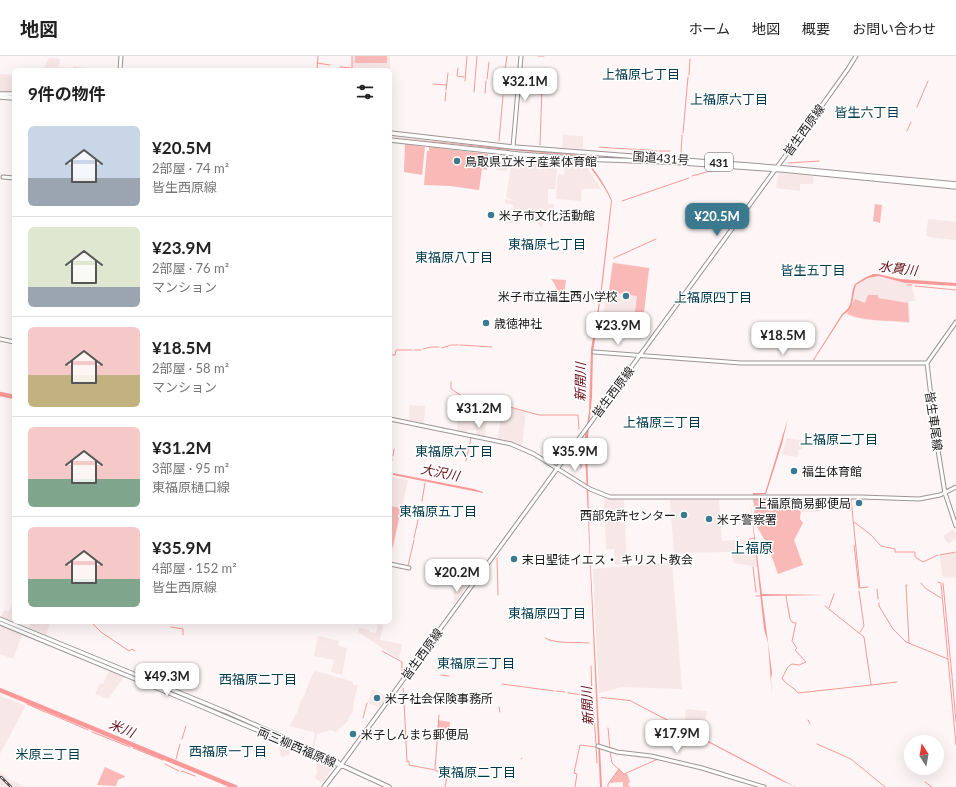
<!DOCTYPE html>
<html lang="ja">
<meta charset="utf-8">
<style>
body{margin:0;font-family:Lato,"Noto Sans JP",sans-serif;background:#f6f6f6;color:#222;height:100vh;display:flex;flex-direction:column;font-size:15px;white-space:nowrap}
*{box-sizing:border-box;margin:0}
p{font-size:13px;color:#767676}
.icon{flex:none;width:22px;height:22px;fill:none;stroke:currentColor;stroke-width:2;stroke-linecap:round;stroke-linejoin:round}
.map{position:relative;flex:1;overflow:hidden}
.sheet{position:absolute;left:12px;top:12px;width:380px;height:556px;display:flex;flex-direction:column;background:#fff;border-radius:6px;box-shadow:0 4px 16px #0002}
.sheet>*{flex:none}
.needle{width:26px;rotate:349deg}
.buttons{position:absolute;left:904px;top:679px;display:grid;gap:8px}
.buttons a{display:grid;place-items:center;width:40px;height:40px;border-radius:50%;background:#fff;box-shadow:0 4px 16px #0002;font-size:20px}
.price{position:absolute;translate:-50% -34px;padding:0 9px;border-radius:8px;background:#fff;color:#222;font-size:13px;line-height:26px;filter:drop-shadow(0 1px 2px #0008)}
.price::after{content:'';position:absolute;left:50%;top:24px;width:12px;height:9px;margin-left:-6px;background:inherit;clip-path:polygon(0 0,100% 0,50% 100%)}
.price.current{background:#3b798e;color:#fff}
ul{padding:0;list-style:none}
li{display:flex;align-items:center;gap:12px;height:100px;padding:0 16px}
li+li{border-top:1px solid #e0e0e0}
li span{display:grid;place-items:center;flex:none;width:112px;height:80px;border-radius:6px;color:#555}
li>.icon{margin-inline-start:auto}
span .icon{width:48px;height:48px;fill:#fffc;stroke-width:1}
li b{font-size:17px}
h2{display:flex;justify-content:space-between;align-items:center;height:48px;padding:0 16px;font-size:17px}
header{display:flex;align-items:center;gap:24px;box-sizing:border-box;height:56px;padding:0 20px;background:#fff;border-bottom:1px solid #e0e0e0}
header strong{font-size:19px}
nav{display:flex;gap:22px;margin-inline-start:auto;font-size:14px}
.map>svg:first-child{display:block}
</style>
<header>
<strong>地図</strong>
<nav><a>ホーム</a><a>地図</a><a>概要</a><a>お問い合わせ</a></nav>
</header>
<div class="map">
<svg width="956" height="731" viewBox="0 0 956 731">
<rect width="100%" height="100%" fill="#fef6f6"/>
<path fill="#f7e7e6" d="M 352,0 L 390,0 L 390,14 L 340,14 L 340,11 L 352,12 Z
M 49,2 L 60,3 L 59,11 L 73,12 L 73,10 L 91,12 L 91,14 L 43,14 Z
M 0,18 L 14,19 L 14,34 L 11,35 L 0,35 Z
M 563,79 L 583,80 L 583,93 L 562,92 Z
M 496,99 L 506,100 L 509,104 L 507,115 L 495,114 Z
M 514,102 L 558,104 L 555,133 L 548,133 L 548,148 L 554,148 L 553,156 L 541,154 L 540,164 L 543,165 L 542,172 L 540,171 L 536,164 L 535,165 L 536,167 L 528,166 L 528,163 L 519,163 L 518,168 L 503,166 L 504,160 L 512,161 L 513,149 L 505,147 L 505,143 L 515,145 L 506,141 L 512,105 Z
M 565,104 L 583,105 L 601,133 L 582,133 L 582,122 L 581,145 L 557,143 L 556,141 L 558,118 L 564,119 Z
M 779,117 L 812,120 L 814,122 L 813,128 L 800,128 L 800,135 L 776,132 Z
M 929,163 L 956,166 L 956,184 L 928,181 L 926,179 L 928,164 Z
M 612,206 L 650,212 L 646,232 L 642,274 L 602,270 L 606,239 L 609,236 L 609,235 Z
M 879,220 L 905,227 L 911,228 L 916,245 L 909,245 L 910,267 L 867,264 L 855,262 L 846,258 L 853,249 L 856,229 L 868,222 Z
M 459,339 L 474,345 L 473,359 L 485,361 L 485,366 L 487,367 L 485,381 L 476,379 L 477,374 L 468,374 L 467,377 L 457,375 Z
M 410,349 L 425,350 L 424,368 L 409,364 Z
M 505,350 L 526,356 L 522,390 L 498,383 L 497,382 L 500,368 L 500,354 L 504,354 Z
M 787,382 L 803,385 L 802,393 L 798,395 L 799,397 L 797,401 L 783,399 L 782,397 Z
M 390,421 L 408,424 L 393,493 L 390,493 Z
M 604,442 L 624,444 L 627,508 L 615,509 L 614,493 L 606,493 Z
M 802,442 L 822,442 L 822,453 L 818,456 L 801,456 Z
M 674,443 L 719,443 L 722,485 L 749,483 L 749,488 L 737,488 L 738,496 L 756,496 L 758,511 L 733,507 L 732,496 L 674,497 L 670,447 L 670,445 Z
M 953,473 L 956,478 L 956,482 L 948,488 L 943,480 Z
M 956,497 L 956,521 L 945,522 L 942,520 L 940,499 Z
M 672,506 L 682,633 L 622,631 L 599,637 L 593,513 Z
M 454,523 L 470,526 L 454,548 Z
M 13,545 L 14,546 L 14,566 L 1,561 L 4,554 L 9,556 Z
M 31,566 L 46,566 L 50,568 L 46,579 L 29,572 Z
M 378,568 L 383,569 L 380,584 L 402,588 L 399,603 L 358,576 L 359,572 L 369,574 L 369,576 L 376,577 Z
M 0,570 L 22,579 L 13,603 L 0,598 Z
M 318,580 L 339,585 L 338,590 L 347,592 L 342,619 L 331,616 L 334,604 L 314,600 Z
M 109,615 L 124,621 L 108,643 L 95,638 L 100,627 L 103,628 Z
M 316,615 L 344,623 L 353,626 L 353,629 L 358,629 L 354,644 L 353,656 L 349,661 L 348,665 L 336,676 L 331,674 L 317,678 L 314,692 L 312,691 L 315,679 L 313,676 L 289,670 L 298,655 L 300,647 L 304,640 L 313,617 Z
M 372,633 L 386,640 L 386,642 L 379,651 L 368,647 Z
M 0,640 L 24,649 L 25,651 L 0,698 Z
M 686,653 L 707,655 L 705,672 L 685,666 Z
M 278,686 L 292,693 L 289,699 L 281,701 Z
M 317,703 L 330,709 L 331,714 L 322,727 L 315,722 L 318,714 L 316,713 Z
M 0,716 L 12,725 L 25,731 L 2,731 L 0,729 Z"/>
<path fill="#f9b9b7" d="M 355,0 L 387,0 L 387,7 L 355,7 Z
M 405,88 L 425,91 L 422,119 L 404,116 Z
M 429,91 L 488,98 L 487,114 L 482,113 L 479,134 L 450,130 L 424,129 L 427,95 L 429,95 Z
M 875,148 L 882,149 L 880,167 L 873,165 Z
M 613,207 L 649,212 L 644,257 L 635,256 L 637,240 L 610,236 L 609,234 Z
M 551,223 L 566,224 L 563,248 L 554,227 Z
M 868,239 L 878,239 L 878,242 L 908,247 L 909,266 C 889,264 866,266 847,258 L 855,243 L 865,247 Z
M 802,442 L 800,463 L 803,467 L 794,484 L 803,509 L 778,518 L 768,490 L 756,469 L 753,443 Z
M 390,450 L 401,452 L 393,490 L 392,491 L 390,490 Z
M 438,664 L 450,666 L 449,675 L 438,673 Z
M 105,711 L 125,720 L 125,721 L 118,724 L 116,730 L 97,729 Z
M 619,713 L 624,718 L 627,717 L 630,726 L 628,728 L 630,731 L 623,731 L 623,726 L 609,727 Z"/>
<path fill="#fc9897" d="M 485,39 L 481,90 L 580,99 C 588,102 610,136 612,145 L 603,225 L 593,297 L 592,341 L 587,391 L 590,494 L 602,731 L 600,731 L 585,396 L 585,380 L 589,356 L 591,293 L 600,240 L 611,145 C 609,137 587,104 579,100 L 499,93 L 390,81 L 481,90 Z
M 873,218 L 878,218 L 900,223 L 956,227 L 956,230 L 905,227 L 879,220 L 868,222 L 856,229 C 852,241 855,253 843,259 L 814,304 L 813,304 L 842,258 C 855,249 849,240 855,228 L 866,221 Z
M 788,362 L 782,388 L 766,438 L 753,439 L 753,437 L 765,437 Z
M 393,417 L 474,433 L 483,436 L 483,437 L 393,419 Z
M 750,444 L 762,538 L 828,539 L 762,540 L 772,617 L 771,623 L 772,641 L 768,587 L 764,573 Z
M 601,641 L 630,644 L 796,731 L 778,723 L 630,645 L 601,642 Z"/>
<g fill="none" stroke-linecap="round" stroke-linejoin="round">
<path stroke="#fc9897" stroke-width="1" d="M 538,0 L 544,0
M 317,7 L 330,9
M 340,11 L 352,12 L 352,0
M 458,12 L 457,20 L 464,21
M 317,14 L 318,0
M 505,15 L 507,0
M 689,19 L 690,3
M 487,23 L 489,6
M 465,25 L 467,0
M 433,28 L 446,29
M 446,34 L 448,17
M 474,36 L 477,0
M 485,37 L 486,25
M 503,38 L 505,18
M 7,40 L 14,40
M 445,45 L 446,36
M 917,51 L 928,25
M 907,75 L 911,66
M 683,77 L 688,21
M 499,85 L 503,40
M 540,89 L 542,30
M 599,91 L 611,92
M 612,92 L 647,94
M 648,94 L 657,95
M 659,95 L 670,95
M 681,100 L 682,79
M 788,107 L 819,105
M 692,120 L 714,114
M 622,145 L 689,122
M 614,202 L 656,183
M 907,229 L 912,229
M 915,230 L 956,234
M 460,289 L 476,290
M 477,290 L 492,291
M 442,292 L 451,289 L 458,289
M 423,293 L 431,291 L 439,291
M 414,294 L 421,294
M 391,299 L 395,299 L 396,294 L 412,294
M 577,316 L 578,335
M 451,326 L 451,333 L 462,340 L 482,347 L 497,347
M 499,348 L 539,359 L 578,359 L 579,373
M 393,400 L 394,393
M 466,405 L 471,382
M 581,408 L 581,412
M 390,414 L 392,403
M 851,443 L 860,532 L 868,531
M 422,445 L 425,427
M 418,461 L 420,450
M 854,466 L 871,479 L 881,490 L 895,493 L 895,496 L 915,496 L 915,501 L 923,506 L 938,499
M 414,482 L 418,464
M 854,489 L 859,532
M 752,496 L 750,496 L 749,483 L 755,482
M 940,499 L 956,496
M 497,502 L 498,539
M 408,510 L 414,484
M 753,511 L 756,536
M 938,526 L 941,527 L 956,689
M 921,527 L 925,532 L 941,542
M 943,527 L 952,620
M 907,529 L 906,529 L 909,587
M 877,533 L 878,543
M 859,535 L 864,570 L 860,576
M 756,540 L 761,540
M 786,540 L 790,563 L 792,566 L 796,567 L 792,585 L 797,592 L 795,594 L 806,606 L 799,609 L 792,608 C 786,611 786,616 782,622 C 785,628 794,631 798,637 L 871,629
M 879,547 L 879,550 L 893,573 L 906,586 L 948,603
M 825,550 L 864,581 L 871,629 L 897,626
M 829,552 L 834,538
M 91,566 L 101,576 L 129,595 L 132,593 L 135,595
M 170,568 L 170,566
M 171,571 L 183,573 L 183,579
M 545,582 C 554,588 578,586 589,587
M 382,595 L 402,606 L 402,620
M 591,610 L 592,637
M 441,619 L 449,620
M 952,621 L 956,666
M 502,628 L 554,635
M 403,632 L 404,643
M 556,635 L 565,636
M 568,637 L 592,640 L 593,642 L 596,688
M 404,644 L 407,706 L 409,705 L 409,709 L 435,714
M 27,648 L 45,656
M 499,651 L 500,656
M 46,656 L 88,674
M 363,662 L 367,647
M 808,664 L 810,668
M 608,672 L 610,692
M 92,676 L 130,691
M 182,683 L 186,670
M 817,688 L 851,703 L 885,731
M 133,692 L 163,704
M 610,695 L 612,707 L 624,718 L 658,703
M 176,703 L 180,688
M 521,703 L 522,702
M 165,708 L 179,715
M 435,713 L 439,659
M 436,714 L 436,715 L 448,716 L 445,731
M 181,716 L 182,715 L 195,720
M 925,726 L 932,731
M 575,731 L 577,718 L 574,717 L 580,689 L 596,691 L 597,707
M 608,731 L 608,728 L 619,713"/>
<path stroke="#fc9897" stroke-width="4.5" d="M 0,338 L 14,341
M 0,634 L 235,731"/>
<g stroke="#9c9494" stroke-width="5">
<path id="secondary" d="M 120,14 L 121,0
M 513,91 L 521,0
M 3,121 L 14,122
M 956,266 L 927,307 L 936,382 L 945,437 L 956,470
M 0,283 L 14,286
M 594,296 L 741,307 L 927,307
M 390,363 L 511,388 L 534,398 L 590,433 L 610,441 L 861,441 L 919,443 L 940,439 L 956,431
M 390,508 L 409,512
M 0,563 L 224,655 L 335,704 L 341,709
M 0,567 L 193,647 L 339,709
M 598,690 L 617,696 L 651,700 L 702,712 L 764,731
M 341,709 L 818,55 L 848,13 L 856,0"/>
</g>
<g stroke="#9c9494" stroke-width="5.5">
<path id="highway" d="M 0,38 L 14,38
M 0,41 L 14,42
M 390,77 L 513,91 L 785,112 L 956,128
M 390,84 L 518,98 L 583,103 L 670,106 L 783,114 L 956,131
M 324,731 L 341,709 L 389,731"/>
</g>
<use href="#secondary" stroke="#fff" stroke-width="3"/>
<use href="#highway" stroke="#fff" stroke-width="3.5"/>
<g stroke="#544f4f" stroke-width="2.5">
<path id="rail" d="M 1,721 L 11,731"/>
</g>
<use href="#rail" stroke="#fff" stroke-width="1" stroke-dasharray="3" stroke-linecap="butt"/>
</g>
<g fill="#3b798e" stroke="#fff" stroke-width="1.5">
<circle cx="457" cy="105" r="4"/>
<circle cx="491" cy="159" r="4"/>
<circle cx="626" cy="240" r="4"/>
<circle cx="486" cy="267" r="4"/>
<circle cx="794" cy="415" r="4"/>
<circle cx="859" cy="447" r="4"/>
<circle cx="684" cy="459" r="4"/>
<circle cx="709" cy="463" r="4"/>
<circle cx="514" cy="503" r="4"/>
<circle cx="377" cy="642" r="4"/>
<circle cx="353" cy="678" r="4"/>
</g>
<g text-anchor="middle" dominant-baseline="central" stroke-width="3" stroke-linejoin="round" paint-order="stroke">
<rect fill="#fff" stroke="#5d5b5b" stroke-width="1" x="705" y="97" width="28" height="18" rx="3"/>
<g font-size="11" font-weight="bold" fill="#181515">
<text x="719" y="106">431</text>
</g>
<g font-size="12" fill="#181515" stroke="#fff">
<text transform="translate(804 74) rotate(-54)">皆生西原線</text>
<text transform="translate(661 102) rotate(4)">国道431号</text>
<text transform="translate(613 336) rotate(-53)">皆生西原線</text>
<text transform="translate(934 365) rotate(82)">皆生車尾線</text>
<text transform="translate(422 598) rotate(-54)">皆生西原線</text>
<text transform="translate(297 691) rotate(23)">両三柳西福原線</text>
</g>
<g font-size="12" fill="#181515" stroke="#fff" text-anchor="start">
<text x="465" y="105">鳥取県立米子産業体育館</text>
<text x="499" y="159">米子市文化活動館</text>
<text x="618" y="240" text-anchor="end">米子市立福生西小学校</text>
<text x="494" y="267">歳徳神社</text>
<text x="802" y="415">福生体育館</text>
<text x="851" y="447" text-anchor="end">上福原簡易郵便局</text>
<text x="676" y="459" text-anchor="end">西部免許センター</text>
<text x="717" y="463">米子警察署</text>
<text x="522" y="503">末日聖徒イエス・ キリスト教会</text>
<text x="385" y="642">米子社会保険事務所</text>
<text x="361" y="678">米子しんまち郵便局</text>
</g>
<g font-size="13" fill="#003949" stroke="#fff">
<text x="641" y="18">上福原七丁目</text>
<text x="729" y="43">上福原六丁目</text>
<text x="867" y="56">皆生六丁目</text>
<text x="547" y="188">東福原七丁目</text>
<text x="454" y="201">東福原八丁目</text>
<text x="813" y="214">皆生五丁目</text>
<text x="713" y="241">上福原四丁目</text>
<text x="662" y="366">上福原三丁目</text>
<text x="839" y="383">上福原二丁目</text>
<text x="454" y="395">東福原六丁目</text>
<text x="438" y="455">東福原五丁目</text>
<text x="547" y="557">東福原四丁目</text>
<text x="476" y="607">東福原三丁目</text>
<text x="258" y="623">西福原二丁目</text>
<text x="228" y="695">西福原一丁目</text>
<text x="48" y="698">米原三丁目</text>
<text x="477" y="716">東福原二丁目</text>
</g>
<g font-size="13" font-style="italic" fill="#660c18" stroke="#fff">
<text transform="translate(898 212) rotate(7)">水貫川</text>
<text transform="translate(580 326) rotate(-89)">新開川</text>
<text transform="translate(440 416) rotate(11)">大沢川</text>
<text transform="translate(587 650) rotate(-93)">新開川</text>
<text transform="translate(122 672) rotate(22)">米川</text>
</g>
<g font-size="14" fill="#003949" stroke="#fff">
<text x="752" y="491">上福原</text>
</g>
</g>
</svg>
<div class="buttons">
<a><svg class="needle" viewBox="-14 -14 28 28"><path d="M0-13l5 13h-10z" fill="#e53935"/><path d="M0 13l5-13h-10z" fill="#767676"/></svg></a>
</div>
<b class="price" style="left:525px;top:46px">¥32.1M</b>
<b class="price current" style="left:717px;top:181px">¥20.5M</b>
<b class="price" style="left:618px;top:290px">¥23.9M</b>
<b class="price" style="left:783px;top:300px">¥18.5M</b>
<b class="price" style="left:479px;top:373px">¥31.2M</b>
<b class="price" style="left:575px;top:416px">¥35.9M</b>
<b class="price" style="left:457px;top:537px">¥20.2M</b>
<b class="price" style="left:167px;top:641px">¥49.3M</b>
<b class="price" style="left:677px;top:698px">¥17.9M</b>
<section class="sheet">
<h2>9件の物件<svg class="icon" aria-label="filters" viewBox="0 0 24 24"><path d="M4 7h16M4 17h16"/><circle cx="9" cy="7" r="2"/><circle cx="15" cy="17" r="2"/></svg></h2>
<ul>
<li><span style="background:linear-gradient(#c9d6e8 65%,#9aa5b1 0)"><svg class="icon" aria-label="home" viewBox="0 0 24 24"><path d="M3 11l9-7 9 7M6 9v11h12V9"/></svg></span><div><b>¥20.5M</b><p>2部屋 · 74 m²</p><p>皆生西原線</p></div></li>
<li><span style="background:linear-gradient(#dfe7d0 75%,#9aa5b1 0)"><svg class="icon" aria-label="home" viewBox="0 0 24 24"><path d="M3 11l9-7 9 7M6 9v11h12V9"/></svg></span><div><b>¥23.9M</b><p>2部屋 · 76 m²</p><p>マンション</p></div></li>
<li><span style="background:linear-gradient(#f6c9c9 60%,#c2b280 0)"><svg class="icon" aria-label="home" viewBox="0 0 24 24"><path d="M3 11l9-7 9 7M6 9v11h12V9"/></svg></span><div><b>¥18.5M</b><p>2部屋 · 58 m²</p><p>マンション</p></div></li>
<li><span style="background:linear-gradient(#f6c9c9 65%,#7fa58c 0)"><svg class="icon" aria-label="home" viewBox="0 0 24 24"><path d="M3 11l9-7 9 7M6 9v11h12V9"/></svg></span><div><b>¥31.2M</b><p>3部屋 · 95 m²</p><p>東福原樋口線</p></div></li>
<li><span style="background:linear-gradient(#f6c9c9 65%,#7fa58c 0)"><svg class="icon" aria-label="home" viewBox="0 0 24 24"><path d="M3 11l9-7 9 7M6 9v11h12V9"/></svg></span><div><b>¥35.9M</b><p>4部屋 · 152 m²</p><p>皆生西原線</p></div></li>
</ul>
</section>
</div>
